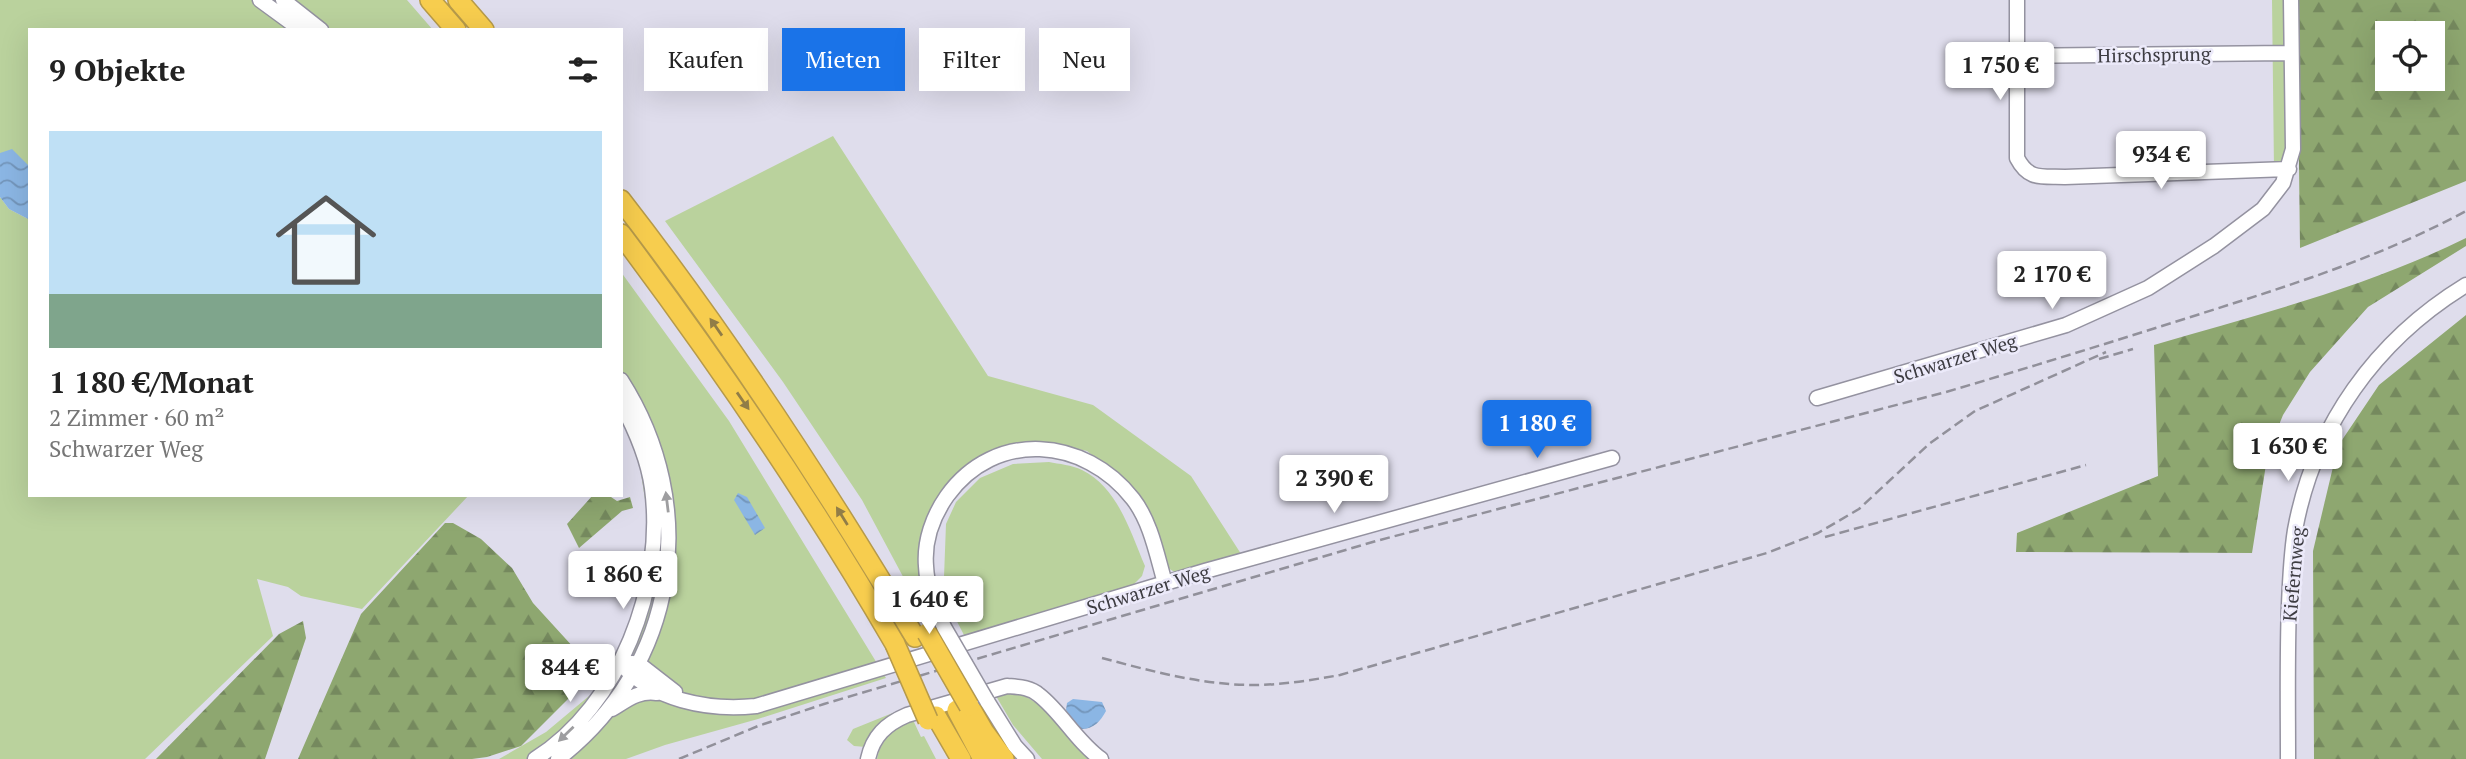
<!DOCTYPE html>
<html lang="de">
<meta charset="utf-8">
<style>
body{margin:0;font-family:"PT Serif",serif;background:#f2f2f2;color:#222;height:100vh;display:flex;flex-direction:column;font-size:26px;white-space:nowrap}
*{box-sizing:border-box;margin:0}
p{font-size:23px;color:#767676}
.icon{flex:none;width:38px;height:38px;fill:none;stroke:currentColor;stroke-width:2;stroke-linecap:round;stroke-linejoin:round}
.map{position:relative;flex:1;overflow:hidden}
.drawer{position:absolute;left:28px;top:28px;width:595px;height:469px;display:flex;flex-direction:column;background:#fff;border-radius:0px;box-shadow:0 7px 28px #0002}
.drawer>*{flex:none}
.hud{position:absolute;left:644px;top:28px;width:665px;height:63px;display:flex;gap:14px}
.buttons{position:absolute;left:2375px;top:21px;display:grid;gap:14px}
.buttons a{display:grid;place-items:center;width:70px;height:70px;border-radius:0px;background:#fff;box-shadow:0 7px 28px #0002;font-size:35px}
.price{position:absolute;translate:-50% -60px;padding:0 16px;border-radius:7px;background:#fff;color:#222;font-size:23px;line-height:46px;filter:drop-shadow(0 2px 4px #0008)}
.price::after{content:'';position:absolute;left:50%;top:42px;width:21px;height:16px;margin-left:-10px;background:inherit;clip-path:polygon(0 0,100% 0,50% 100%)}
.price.selected{background:#1a73e8;color:#fff}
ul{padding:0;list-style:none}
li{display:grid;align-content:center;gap:14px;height:371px;padding:0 21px}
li+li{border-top:2px solid #e0e0e0}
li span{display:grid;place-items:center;height:217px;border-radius:0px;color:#555}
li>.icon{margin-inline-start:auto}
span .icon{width:126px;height:126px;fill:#fffc;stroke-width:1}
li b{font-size:30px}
h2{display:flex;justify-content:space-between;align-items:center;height:84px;padding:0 21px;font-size:30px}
.chip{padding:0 24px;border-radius:0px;background:#fff;box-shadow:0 7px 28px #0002;font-size:24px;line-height:63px}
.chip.selected{background:#1a73e8;color:#fff}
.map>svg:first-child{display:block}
</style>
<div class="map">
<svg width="2466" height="759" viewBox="0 0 2466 759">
<defs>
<pattern id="forest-firs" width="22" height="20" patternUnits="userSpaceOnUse" patternTransform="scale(1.75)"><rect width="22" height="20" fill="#8ea770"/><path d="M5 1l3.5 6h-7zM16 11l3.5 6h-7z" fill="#75895e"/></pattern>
<pattern id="water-waves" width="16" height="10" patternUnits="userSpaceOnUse" patternTransform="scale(1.75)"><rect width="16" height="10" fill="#8bb6e4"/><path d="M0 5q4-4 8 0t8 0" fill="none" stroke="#7395ba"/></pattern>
</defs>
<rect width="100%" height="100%" fill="#dfddec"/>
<path fill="#bad29d" d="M 0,0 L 407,0 L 433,30 L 30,30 L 30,167 L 0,153 Z
M 2272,0 L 2287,0 L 2290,147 L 2284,164 L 2274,170 Z
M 833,136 L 988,376 L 1093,405 L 1191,476 L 1243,557 L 1176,573 L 1168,568 L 1162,559 L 1129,485 L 1087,451 L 1055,444 L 988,454 L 952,480 L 940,498 L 923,542 L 937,624 L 930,627 L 862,500 L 783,382 L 665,221 Z
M 0,197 L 9,209 L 30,220 L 30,495 L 469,495 L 362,609 L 301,596 L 288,587 L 257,579 L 273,636 L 145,759 L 0,759 Z
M 621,272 L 729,421 L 886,678 L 758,719 L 665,745 L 626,759 L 499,759 L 546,732 L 601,686 L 623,646 L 638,604 L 646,561 L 648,519 L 638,454 L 621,416 Z
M 1049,462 C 1059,464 1072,465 1082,470 C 1118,488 1130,531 1145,566 L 1142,576 L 1128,590 L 965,637 L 948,604 L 944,577 L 946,524 L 956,502 L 980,478 L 1013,464 Z
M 1007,691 C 1046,696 1065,738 1095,759 L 1042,759 L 1013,725 L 996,696 Z
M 905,708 C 886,724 879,718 866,747 L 854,746 L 847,740 L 853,729 Z
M 913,720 L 921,737 L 924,736 L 936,759 L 877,759 C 881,739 895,727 913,720 Z"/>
<path fill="url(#forest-firs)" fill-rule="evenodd" d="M 2297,0 L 2466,0 L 2466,181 L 2300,248 ZM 2387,33 L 2432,33 L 2432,79 L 2387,79 Z
M 2466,238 L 2466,246 L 2368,307 L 2310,372 L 2283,415 L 2268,452 L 2252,553 L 2016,552 L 2017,533 L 2158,476 L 2154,345 C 2260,314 2367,287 2466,238 Z
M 2466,315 L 2466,759 L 2314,759 L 2313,551 L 2338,446 L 2379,385 Z
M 593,495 L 608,495 L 617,501 L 630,497 L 633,508 L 622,511 L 579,548 L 567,524 Z
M 445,523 L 453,523 L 481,539 L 512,568 L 533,603 L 585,660 L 585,675 L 581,686 L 521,746 L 487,757 L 472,759 L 298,759 L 361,614 Z
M 303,621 L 306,638 L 265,759 L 156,759 L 279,634 Z"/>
<path fill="url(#water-waves)" d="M 12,149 L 30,167 L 30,220 L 9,209 L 0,197 L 0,153 Z
M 738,493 L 747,497 L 765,528 L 755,535 L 734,500 Z
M 1073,699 L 1102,702 L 1106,711 C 1100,722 1093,730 1079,729 L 1066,710 L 1067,703 Z"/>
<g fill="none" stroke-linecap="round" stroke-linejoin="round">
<g stroke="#9492a0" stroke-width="17">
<path id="minor" d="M 260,0 L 301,30
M 283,0 L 321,30
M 2017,0 L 2017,158 C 2029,181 2042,176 2065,177 L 2289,169
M 2017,56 L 2291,53
M 1817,398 L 2066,325 L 2148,288 L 2214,246 L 2263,209 L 2283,183 L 2293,149 L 2291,0
M 944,627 C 934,607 927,588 926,566 C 924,541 933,516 947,496 C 995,429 1085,437 1133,499 C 1151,522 1157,556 1165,583
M 620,663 C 652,700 708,711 756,706 L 1205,571 L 1612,458
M 632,663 L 639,664 L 675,692
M 987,701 L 1015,746 L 1027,759
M 612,709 C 627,700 639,690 657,693
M 535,759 C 620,705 665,586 652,488 C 648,459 635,429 621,403
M 558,759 C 678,666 702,507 621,380
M 868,759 C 873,736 886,724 907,715 L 1007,686 C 1018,687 1030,687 1039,695 C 1062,713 1076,741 1101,759
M 2288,759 C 2288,708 2287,656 2289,605 C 2290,580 2291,555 2295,530 C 2314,426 2376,340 2466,285"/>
</g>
<g stroke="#b69a4a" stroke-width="22">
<path id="highway" d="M 430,0 L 456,30
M 458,0 L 484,30
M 621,200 C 729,339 825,486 915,637
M 621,234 C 720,366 812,501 895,644
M 969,706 L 984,732 L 1004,759
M 957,710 L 983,759
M 936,716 L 961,759"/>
</g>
<use href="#minor" stroke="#fff" stroke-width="14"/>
<use href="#highway" stroke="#f7cd4e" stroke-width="19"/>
<path stroke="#91909a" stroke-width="2.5" stroke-dasharray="10 5" stroke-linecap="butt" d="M 2099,359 L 2133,349
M 1825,537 L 2086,465
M 1102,658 C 1151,671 1202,685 1253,685 C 1282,685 1312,680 1340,675 L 1767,553 L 1818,533 L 1859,509 L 1929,444 L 1975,411 L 2106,352
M 679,759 L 758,726 L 824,704 L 1376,541 L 1946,392 C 2031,367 2115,341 2200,314 C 2291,285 2381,257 2466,211"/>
<g stroke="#9492a0" stroke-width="17" stroke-linecap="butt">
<path id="minor-bridge" d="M 944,627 L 987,701"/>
</g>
<g stroke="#b69a4a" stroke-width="22" stroke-linecap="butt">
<path id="highway-bridge" d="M 927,633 L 969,706
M 895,644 L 928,720"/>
</g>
<use href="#minor-bridge" stroke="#fff" stroke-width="14"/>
<use href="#highway-bridge" stroke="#f7cd4e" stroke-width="19"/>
</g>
<defs><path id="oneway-solid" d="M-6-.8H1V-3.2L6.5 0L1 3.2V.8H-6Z" transform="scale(1.75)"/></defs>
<g fill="#917d47">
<use href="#oneway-solid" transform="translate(716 327) rotate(-125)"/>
<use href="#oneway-solid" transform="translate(743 401) rotate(55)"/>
<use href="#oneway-solid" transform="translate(842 516) rotate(-122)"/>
</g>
<g fill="#9e9ea0">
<use href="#oneway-solid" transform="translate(667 502) rotate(-97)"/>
<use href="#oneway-solid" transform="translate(566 734) rotate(136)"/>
</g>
<g text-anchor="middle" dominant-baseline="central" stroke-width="5" stroke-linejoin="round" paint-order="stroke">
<g font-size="19" fill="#3d3c42" stroke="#eceafa">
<text transform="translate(2154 54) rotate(-1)">Hirschsprung</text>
<text transform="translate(1955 358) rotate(-17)">Schwarzer Weg</text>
<text transform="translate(2293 574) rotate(-85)">Kiefernweg</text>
<text transform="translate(1148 589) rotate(-17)">Schwarzer Weg</text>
</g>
</g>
</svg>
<div class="buttons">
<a><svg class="icon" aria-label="locate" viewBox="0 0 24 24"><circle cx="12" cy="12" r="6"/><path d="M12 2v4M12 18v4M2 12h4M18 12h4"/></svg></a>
</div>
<b class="price" style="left:2000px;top:102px">1 750 €</b>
<b class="price" style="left:2161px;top:191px">934 €</b>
<b class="price" style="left:2052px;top:311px">2 170 €</b>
<b class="price selected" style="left:1537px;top:460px">1 180 €</b>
<b class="price" style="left:2288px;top:483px">1 630 €</b>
<b class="price" style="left:1334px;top:515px">2 390 €</b>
<b class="price" style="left:623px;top:611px">1 860 €</b>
<b class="price" style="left:929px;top:636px">1 640 €</b>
<b class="price" style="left:570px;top:704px">844 €</b>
<div class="hud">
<a class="chip">Kaufen</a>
<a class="chip selected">Mieten</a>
<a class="chip">Filter</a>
<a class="chip">Neu</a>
</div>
<section class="drawer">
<h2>9 Objekte<svg class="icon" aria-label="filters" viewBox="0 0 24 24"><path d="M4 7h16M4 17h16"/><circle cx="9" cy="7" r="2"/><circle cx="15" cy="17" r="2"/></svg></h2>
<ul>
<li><span style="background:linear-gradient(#bfe0f5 75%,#7fa58c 0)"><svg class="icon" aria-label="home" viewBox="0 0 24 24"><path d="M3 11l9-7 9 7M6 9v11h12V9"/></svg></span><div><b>1 180 €/Monat</b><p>2 Zimmer · 60 m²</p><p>Schwarzer Weg</p></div></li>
</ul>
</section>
</div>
